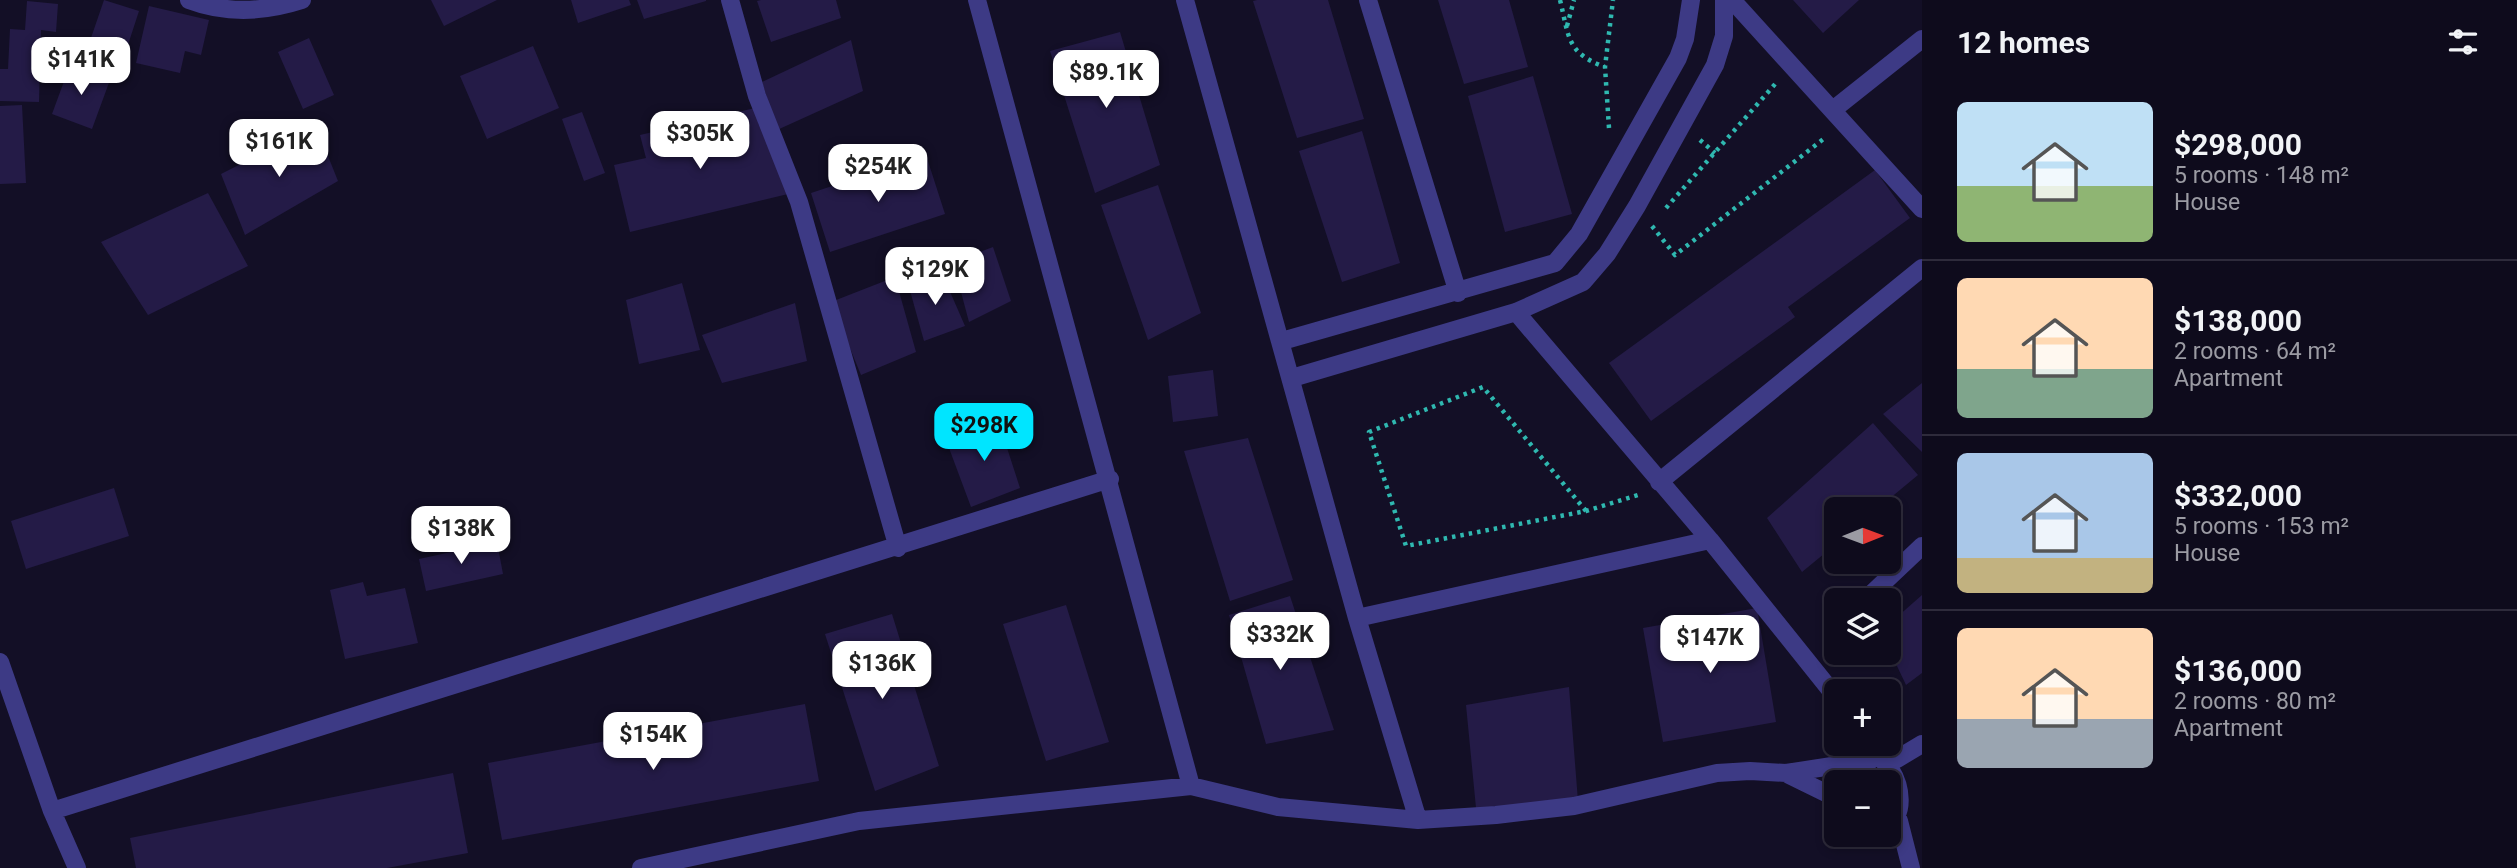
<!DOCTYPE html>
<meta charset="utf-8">
<style>
body{margin:0;font-family:Roboto,sans-serif;background:#171425;color:#f1f3f6;height:100vh;display:flex;flex-direction:column;font-size:26px;white-space:nowrap}
*{box-sizing:border-box;margin:0}
p{font-size:23px;color:#9b9ba3}
.icon{flex:none;width:38px;height:38px;fill:none;stroke:currentColor;stroke-width:2;stroke-linecap:round;stroke-linejoin:round}
.map{position:relative;flex:1;overflow:hidden}
.side{display:flex;flex-direction:column;background:#0e0b1c;width:595px}
.side>*{flex:none}
.needle{width:46px;rotate:89deg}
.tools{position:absolute;left:1824px;top:497px;display:grid;gap:14px}
.tools a{display:grid;place-items:center;width:77px;height:77px;border-radius:10px;background:#0e0b1c;box-shadow:0 4px 10px #0003,0 0 0 2px #2e2b3b;font-size:35px}
.price{position:absolute;translate:-50% -60px;padding:0 16px;border-radius:14px;background:#fff;color:#222;font-size:23px;line-height:46px;filter:drop-shadow(0 2px 4px #0008)}
.price::after{content:'';position:absolute;left:50%;top:42px;width:21px;height:16px;margin-left:-10px;background:inherit;clip-path:polygon(0 0,100% 0,50% 100%)}
.price.selected{background:#00e5ff;color:#111}
ul{padding:0;list-style:none}
li{display:flex;align-items:center;gap:21px;height:175px;padding:0 35px}
li+li{border-top:2px solid #2e2b3b}
li span{display:grid;place-items:center;flex:none;width:196px;height:140px;border-radius:10px;color:#555}
li>.icon{margin-inline-start:auto}
span .icon{width:84px;height:84px;fill:#fffc;stroke-width:1}
li b{font-size:30px}
h2{display:flex;justify-content:space-between;align-items:center;height:84px;padding:0 35px;font-size:30px}
main{display:flex;flex:1;min-height:0}
.map>svg:first-child{display:block}
</style>
<main>
<div class="map">
<svg width="1922" height="868" viewBox="0 0 1922 868">
<rect width="100%" height="100%" fill="#130f26"/>
<path fill="#241b47" d="M 104,0 L 139,11 L 124,57 L 111,52 L 103,75 L 81,67 Z
M 431,0 L 497,0 L 444,26 Z
M 571,0 L 629,0 L 631,5 L 578,23 Z
M 637,0 L 706,0 L 706,1 L 644,19 Z
M 761,0 L 836,0 L 841,18 L 771,42 L 757,1 Z
M 1257,0 L 1328,0 L 1364,119 L 1297,138 L 1253,1 Z
M 1438,0 L 1509,0 L 1528,67 L 1464,84 Z
M 1793,0 L 1859,0 L 1823,33 Z
M 27,1 L 58,4 L 56,32 L 41,30 L 39,102 L 0,101 L 0,69 L 8,69 L 10,29 L 25,30 Z
M 149,6 L 209,20 L 201,55 L 185,51 L 180,73 L 136,63 Z
M 1120,32 L 1160,165 L 1095,193 L 1050,51 Z
M 309,38 L 334,95 L 303,109 L 278,52 Z
M 851,40 L 863,91 L 777,130 L 762,82 Z
M 533,46 L 559,108 L 487,139 L 460,76 Z
M 70,65 L 110,80 L 92,129 L 52,114 Z
M 1533,76 L 1572,214 L 1505,232 L 1468,96 Z
M 22,105 L 26,183 L 0,184 L 0,106 Z
M 755,108 L 759,125 L 767,124 L 788,194 L 630,232 L 614,165 L 646,158 L 640,135 Z
M 582,112 L 605,173 L 584,181 L 562,119 Z
M 316,126 L 338,181 L 245,235 L 221,174 Z
M 1362,131 L 1400,263 L 1342,282 L 1299,151 Z
M 926,155 L 945,214 L 830,252 L 811,193 Z
M 1875,170 L 1910,218 L 1788,307 L 1795,317 L 1651,421 L 1609,363 Z
M 1158,185 L 1201,313 L 1148,340 L 1101,205 Z
M 208,193 L 248,266 L 148,315 L 101,242 Z
M 993,247 L 1011,301 L 969,322 L 953,262 Z
M 941,271 L 965,326 L 924,341 L 909,287 Z
M 895,277 L 916,352 L 861,375 L 831,302 Z
M 682,283 L 700,350 L 639,364 L 626,300 Z
M 795,303 L 807,361 L 722,383 L 702,335 Z
M 1213,370 L 1218,416 L 1173,422 L 1168,376 Z
M 1922,383 L 1922,452 L 1883,414 Z
M 997,417 L 1020,488 L 971,507 L 946,440 Z
M 1873,423 L 1918,475 L 1877,509 L 1836,509 L 1836,544 L 1802,572 L 1767,518 Z
M 1248,438 L 1293,580 L 1230,601 L 1184,451 Z
M 114,488 L 129,536 L 26,569 L 11,521 Z
M 497,542 L 503,574 L 426,591 L 419,559 Z
M 363,582 L 367,596 L 405,588 L 418,643 L 345,659 L 330,590 Z
M 1922,595 L 1922,673 L 1906,685 L 1888,647 L 1888,625 Z
M 1290,596 L 1334,730 L 1266,744 L 1229,615 Z
M 1066,605 L 1109,742 L 1046,761 L 1003,624 Z
M 1757,608 L 1776,722 L 1663,742 L 1643,628 Z
M 892,614 L 939,766 L 875,791 L 825,634 Z
M 1569,687 L 1578,801 L 1476,808 L 1466,705 Z
M 805,704 L 819,781 L 502,840 L 488,763 Z
M 453,773 L 468,853 L 387,868 L 136,868 L 130,838 Z"/>
<g fill="none" stroke-linecap="round" stroke-linejoin="round">
<path stroke="#2fb8b0" stroke-width="4.5" stroke-dasharray="3.5 5" stroke-linecap="butt" d="M 1560,0 C 1569,36 1566,53 1605,67
M 1567,26 L 1574,0
M 1609,128 L 1605,67 L 1613,0
M 1700,140 L 1715,153
M 1666,208 L 1776,83
M 1652,226 L 1675,255 L 1826,137
M 1586,511 L 1483,387 L 1369,432 L 1406,546 L 1586,511 L 1641,494"/>
<path stroke="#3d3a85" stroke-width="18" d="M 189,0 C 226,14 265,12 302,0
M 730,0 L 757,96 L 799,202 L 898,548
M 977,0 L 1191,786
M 1185,0 L 1357,618 L 1418,820
M 1368,0 L 1458,293
M 1732,0 L 1922,209
M 1834,109 L 1922,39
M 1516,312 L 1710,540 L 1836,697
M 1282,341 L 1555,263 L 1579,234 L 1678,58 L 1685,39 L 1691,0
M 1292,378 L 1516,312 L 1583,282 L 1607,254 L 1637,206 L 1715,65 L 1724,36 L 1724,0
M 1659,482 L 1922,268
M 1865,600 L 1922,546
M 1357,618 L 1710,540
M 0,662 L 52,811 L 77,868
M 1897,759 L 1922,744
M 1789,775 L 1836,798
M 1853,782 C 1873,712 1922,806 1888,823
M 52,811 L 1110,479
M 1899,821 L 1911,868
M 641,868 L 859,821 L 1191,786 L 1278,807 L 1418,820 L 1496,815 L 1574,806 L 1717,773 L 1750,771 L 1786,773 L 1871,760"/>
</g>
</svg>
<div class="tools">
<a><svg class="needle" viewBox="-14 -14 28 28"><path d="M0-13l5 13h-10z" fill="#e53935"/><path d="M0 13l5-13h-10z" fill="#9b9ba3"/></svg></a>
<a><svg class="icon" aria-label="layers" viewBox="0 0 24 24"><path d="M12 4l9 5-9 5-9-5zM3 14l9 5 9-5"/></svg></a>
<a>+</a>
<a>−</a>
</div>
<b class="price" style="left:81px;top:97px">$141K</b>
<b class="price" style="left:1106px;top:110px">$89.1K</b>
<b class="price" style="left:700px;top:171px">$305K</b>
<b class="price" style="left:279px;top:179px">$161K</b>
<b class="price" style="left:878px;top:204px">$254K</b>
<b class="price" style="left:935px;top:307px">$129K</b>
<b class="price selected" style="left:984px;top:463px">$298K</b>
<b class="price" style="left:461px;top:566px">$138K</b>
<b class="price" style="left:1280px;top:672px">$332K</b>
<b class="price" style="left:1710px;top:675px">$147K</b>
<b class="price" style="left:882px;top:701px">$136K</b>
<b class="price" style="left:653px;top:772px">$154K</b>
</div>
<section class="side">
<h2>12 homes<svg class="icon" aria-label="filters" viewBox="0 0 24 24"><path d="M4 7h16M4 17h16"/><circle cx="9" cy="7" r="2"/><circle cx="15" cy="17" r="2"/></svg></h2>
<ul>
<li><span style="background:linear-gradient(#bfe0f5 60%,#8fb573 0)"><svg class="icon" aria-label="home" viewBox="0 0 24 24"><path d="M3 11l9-7 9 7M6 9v11h12V9"/></svg></span><div><b>$298,000</b><p>5 rooms · 148 m²</p><p>House</p></div></li>
<li><span style="background:linear-gradient(#ffd9b3 65%,#7fa58c 0)"><svg class="icon" aria-label="home" viewBox="0 0 24 24"><path d="M3 11l9-7 9 7M6 9v11h12V9"/></svg></span><div><b>$138,000</b><p>2 rooms · 64 m²</p><p>Apartment</p></div></li>
<li><span style="background:linear-gradient(#a9c7e8 75%,#c2b280 0)"><svg class="icon" aria-label="home" viewBox="0 0 24 24"><path d="M3 11l9-7 9 7M6 9v11h12V9"/></svg></span><div><b>$332,000</b><p>5 rooms · 153 m²</p><p>House</p></div></li>
<li><span style="background:linear-gradient(#ffd9b3 65%,#9aa5b1 0)"><svg class="icon" aria-label="home" viewBox="0 0 24 24"><path d="M3 11l9-7 9 7M6 9v11h12V9"/></svg></span><div><b>$136,000</b><p>2 rooms · 80 m²</p><p>Apartment</p></div></li>
</ul>
</section>
</main>
